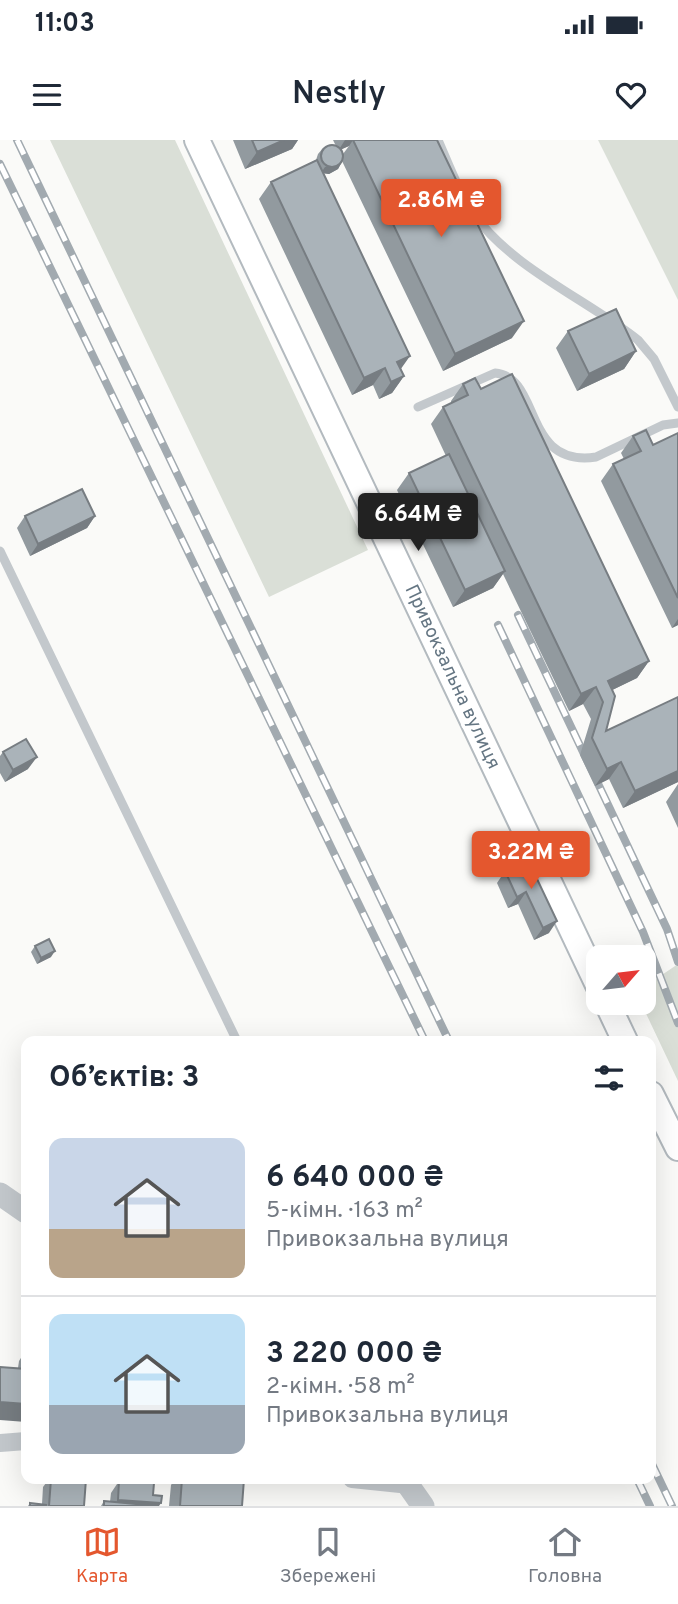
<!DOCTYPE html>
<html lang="uk">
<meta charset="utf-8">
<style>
body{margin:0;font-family:Overpass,sans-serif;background:#f2f2f3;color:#1f2937;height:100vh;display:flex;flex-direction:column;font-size:26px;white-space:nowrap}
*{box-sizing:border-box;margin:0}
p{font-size:23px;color:#747a83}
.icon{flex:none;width:38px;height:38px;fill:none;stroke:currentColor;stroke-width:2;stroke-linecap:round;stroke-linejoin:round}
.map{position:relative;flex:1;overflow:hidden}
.details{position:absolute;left:21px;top:896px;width:635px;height:448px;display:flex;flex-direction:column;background:#fff;border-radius:14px;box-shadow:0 7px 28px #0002}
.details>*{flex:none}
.needle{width:46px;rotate:62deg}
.fabs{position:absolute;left:586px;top:805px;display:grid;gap:14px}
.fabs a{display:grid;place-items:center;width:70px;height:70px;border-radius:14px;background:#fff;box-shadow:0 7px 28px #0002;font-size:35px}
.price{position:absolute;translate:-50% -60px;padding:0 16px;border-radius:7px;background:#e4572e;color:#fff;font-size:23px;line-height:46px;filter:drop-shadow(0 2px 4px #0008)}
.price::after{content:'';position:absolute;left:50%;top:42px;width:21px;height:16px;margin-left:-10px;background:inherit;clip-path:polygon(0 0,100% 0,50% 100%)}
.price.current{background:#222;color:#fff}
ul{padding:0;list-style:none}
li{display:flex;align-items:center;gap:21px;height:175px;padding:0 28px}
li+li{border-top:2px solid #e0e1e3}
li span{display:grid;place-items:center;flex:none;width:196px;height:140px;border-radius:14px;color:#555}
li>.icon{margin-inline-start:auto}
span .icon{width:84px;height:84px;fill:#fffc;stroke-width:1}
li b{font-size:30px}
h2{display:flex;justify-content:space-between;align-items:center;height:84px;padding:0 28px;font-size:30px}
.status{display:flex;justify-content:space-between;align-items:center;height:49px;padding:0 35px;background:#fff;direction:ltr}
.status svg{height:19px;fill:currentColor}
header{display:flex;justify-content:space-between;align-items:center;height:91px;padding:0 28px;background:#fff;font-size:32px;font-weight:600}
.menu{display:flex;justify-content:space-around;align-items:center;height:98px;border-top:2px solid #e0e1e3;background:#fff;font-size:19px;color:#747a83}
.menu a{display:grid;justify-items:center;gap:4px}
.menu .current{color:#e4572e}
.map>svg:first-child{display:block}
</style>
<div class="status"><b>11:03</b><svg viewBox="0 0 49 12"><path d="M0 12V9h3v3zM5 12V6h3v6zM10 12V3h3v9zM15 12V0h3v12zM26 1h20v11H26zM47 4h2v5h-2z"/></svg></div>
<header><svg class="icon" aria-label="menu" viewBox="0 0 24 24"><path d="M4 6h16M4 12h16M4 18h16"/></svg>Nestly<svg class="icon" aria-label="heart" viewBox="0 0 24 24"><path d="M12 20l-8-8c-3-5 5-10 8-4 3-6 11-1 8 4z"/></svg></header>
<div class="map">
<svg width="678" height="1366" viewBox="0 0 678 1366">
<rect width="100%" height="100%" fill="#fafaf8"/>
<path fill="#dadfd7" d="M 50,0 L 175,0 L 368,410 L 269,457 Z
M 598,0 L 678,0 L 678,160 Z
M 678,824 L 678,941 L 641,863 L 644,863 L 644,847 Z"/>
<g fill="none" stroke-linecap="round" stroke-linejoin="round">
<g stroke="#b3babf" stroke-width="28">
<path id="secondary" d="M 197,0 L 598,845
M 607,863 L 625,901
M 651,954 L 678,1008"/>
</g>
<path stroke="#c3c8cc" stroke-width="9" d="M 438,0 C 449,25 460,55 476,77 C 513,128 589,161 638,200 L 654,219 L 678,267
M 418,267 L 495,233 C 542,237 522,328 596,317 L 663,285 L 678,283
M 0,411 L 237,901"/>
<path stroke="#c3c8cc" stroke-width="18" d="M 0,1303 L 26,1301
M 352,1339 L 410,1345"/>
<path stroke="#c3c8cc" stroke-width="23" d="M 0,1054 L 26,1072
M 404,1339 L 423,1366"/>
<use href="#secondary" stroke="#fff" stroke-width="24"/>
<g stroke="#a2aab0" stroke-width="8">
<path id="rail" d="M 17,0 L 449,901
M 0,24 L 425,901
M 518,475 L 667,789 L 678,822
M 498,485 L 643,792 L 678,883
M 651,1322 L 672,1366
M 637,1339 L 650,1366"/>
</g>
<use href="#rail" stroke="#fff" stroke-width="5" stroke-dasharray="16" stroke-linecap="butt"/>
</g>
<path fill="#929a9f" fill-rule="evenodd" d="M 233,0 L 298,0 L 292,9 L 245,29 Z
M 333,0 L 437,0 L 512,198 L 443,231 L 342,21 L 338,29 L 329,34 L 323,33 L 404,236 L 392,253 L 379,259 L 373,245 L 352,255 L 259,59 L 271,42 L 316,20 L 318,14 L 323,8 L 336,6 ZM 349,6 L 343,14 L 341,9 Z
M 568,191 L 636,211 L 624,229 L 577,251 L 556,208 Z
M 463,244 L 481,249 L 649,521 L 637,538 L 612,550 L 606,591 L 678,557 L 678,642 L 623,668 L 609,639 L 595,646 L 580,615 L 591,579 L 583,564 L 569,571 L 503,434 L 493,448 L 453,467 L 397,350 L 409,333 L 446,316 L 431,284 L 443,267 L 451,263 L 451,261 Z
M 678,293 L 678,485 L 672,488 L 601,341 L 613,324 L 624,319 L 621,313 L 633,296 L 653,305 Z
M 25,376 L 95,376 L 87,388 L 30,416 L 17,388 Z
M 3,612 L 28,629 L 5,642 L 0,633 L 0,616 Z
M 678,644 L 678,688 L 666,662 Z
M 528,720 L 549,793 L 534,800 L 518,764 L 508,768 L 497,743 L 505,731 Z
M 35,806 L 51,817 L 37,824 L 31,812 Z
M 26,1210 L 26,1282 L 18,1228 L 19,1221 Z
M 49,1339 L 86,1339 L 84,1366 L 28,1366 L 30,1363 L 42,1364 L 43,1347 Z
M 175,1339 L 244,1339 L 242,1366 L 169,1366 L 171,1345 Z
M 119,1341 L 153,1355 L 159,1366 L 101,1366 L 104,1361 L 110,1362 L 111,1353 Z"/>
<path fill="#777d82" d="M 284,0 L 298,0 L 292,9 L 245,29 L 257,12 Z
M 345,0 L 353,0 L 349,6 L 338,11 Z
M 342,22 L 338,29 L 329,34 L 321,33 L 325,27 Z
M 524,181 L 512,198 L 443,231 L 455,214 Z
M 636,211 L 624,229 L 577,251 L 589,234 Z
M 410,216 L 398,233 L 397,222 Z
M 385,228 L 373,245 L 352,255 L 364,238 Z
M 404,236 L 392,253 L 379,259 L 391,242 Z
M 95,376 L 87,388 L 30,416 L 38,404 Z
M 505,431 L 493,448 L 453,467 L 465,450 Z
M 678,479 L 678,485 L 672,488 Z
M 649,521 L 637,538 L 600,556 L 608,541 Z
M 596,547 L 583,564 L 569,571 L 581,554 Z
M 37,617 L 28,629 L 5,642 L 13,630 Z
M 621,622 L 609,639 L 595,646 L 607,629 Z
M 678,631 L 678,642 L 623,668 L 635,651 Z
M 526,752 L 518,764 L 508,768 L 517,757 Z
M 557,781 L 549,793 L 534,800 L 543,788 Z
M 55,811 L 51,817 L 37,824 L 41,818 Z
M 0,1262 L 26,1264 L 26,1282 L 0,1280 Z
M 118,1360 L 161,1363 L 159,1366 L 114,1366 Z"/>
<path fill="#aab3b9" stroke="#777d82" stroke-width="2" d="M 252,0 L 284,0 L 257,12 Z
M 353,0 L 437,0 L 524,181 L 455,214 Z
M321 16a11 11 0 1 1 22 0a11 11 0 1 1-22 0Z
M 317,20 L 410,216 L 397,222 L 404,236 L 391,242 L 385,228 L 364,238 L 271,42 Z
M 616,169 L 636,211 L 589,234 L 568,191 Z
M 512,234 L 649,521 L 608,541 L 615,556 L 606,591 L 678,557 L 678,631 L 635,651 L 621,622 L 607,629 L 592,598 L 603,562 L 596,547 L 581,554 L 443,267 L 468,255 L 463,244 L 475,238 L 481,249 Z
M 646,290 L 653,305 L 678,293 L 678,458 L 613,324 L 641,311 L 633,296 Z
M 449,314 L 505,431 L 465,450 L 409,333 Z
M 82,349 L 95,376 L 38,404 L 25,376 Z
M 26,599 L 37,617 L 13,630 L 3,612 Z
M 528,720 L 557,781 L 543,788 L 526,752 L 517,757 L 505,731 Z
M 49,799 L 55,811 L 41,818 L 35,806 Z
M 0,1227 L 26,1229 L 26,1264 L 0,1262 Z
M 51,1339 L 86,1339 L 84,1366 L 49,1366 Z
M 182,1339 L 244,1339 L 242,1366 L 180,1366 Z
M 119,1341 L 154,1343 L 153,1355 L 162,1356 L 161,1363 L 118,1360 Z
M 104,1361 L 136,1364 L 136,1366 L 104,1366 Z
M 30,1363 L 46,1365 L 46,1366 L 30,1366 Z"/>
<g text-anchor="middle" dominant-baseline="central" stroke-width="7" stroke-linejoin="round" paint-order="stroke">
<g font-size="19" fill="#657683" stroke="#fff">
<text transform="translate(452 537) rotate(65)">Привокзальна вулиця</text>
</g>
</g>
</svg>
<div class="fabs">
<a><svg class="needle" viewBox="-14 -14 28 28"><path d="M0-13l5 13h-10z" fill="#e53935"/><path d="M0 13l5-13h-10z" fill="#747a83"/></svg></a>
</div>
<b class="price" style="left:441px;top:99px">2.86M ₴</b>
<b class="price current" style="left:418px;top:413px">6.64M ₴</b>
<b class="price" style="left:531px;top:751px">3.22M ₴</b>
<section class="details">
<h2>Об’єктів: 3<svg class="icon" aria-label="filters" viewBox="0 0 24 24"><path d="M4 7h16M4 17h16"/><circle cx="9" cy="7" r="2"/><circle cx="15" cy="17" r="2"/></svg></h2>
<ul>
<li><span style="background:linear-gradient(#c9d6e8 65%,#b9a48a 0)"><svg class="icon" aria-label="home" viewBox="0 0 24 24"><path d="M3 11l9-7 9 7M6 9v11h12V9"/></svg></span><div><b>6 640 000 ₴</b><p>5-кімн. · 163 m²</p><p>Привокзальна вулиця</p></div></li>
<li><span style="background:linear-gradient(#bfe0f5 65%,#9aa5b1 0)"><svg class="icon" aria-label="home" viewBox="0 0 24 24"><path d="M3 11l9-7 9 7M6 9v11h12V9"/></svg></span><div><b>3 220 000 ₴</b><p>2-кімн. · 58 m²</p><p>Привокзальна вулиця</p></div></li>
</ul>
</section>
</div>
<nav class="menu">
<a class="current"><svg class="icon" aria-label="map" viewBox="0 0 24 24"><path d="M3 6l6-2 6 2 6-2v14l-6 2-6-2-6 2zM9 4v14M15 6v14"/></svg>Карта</a>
<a><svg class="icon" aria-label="saved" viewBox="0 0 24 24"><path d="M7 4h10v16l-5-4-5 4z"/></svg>Збережені</a>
<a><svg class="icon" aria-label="home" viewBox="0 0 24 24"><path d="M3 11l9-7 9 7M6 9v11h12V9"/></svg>Головна</a>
</nav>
